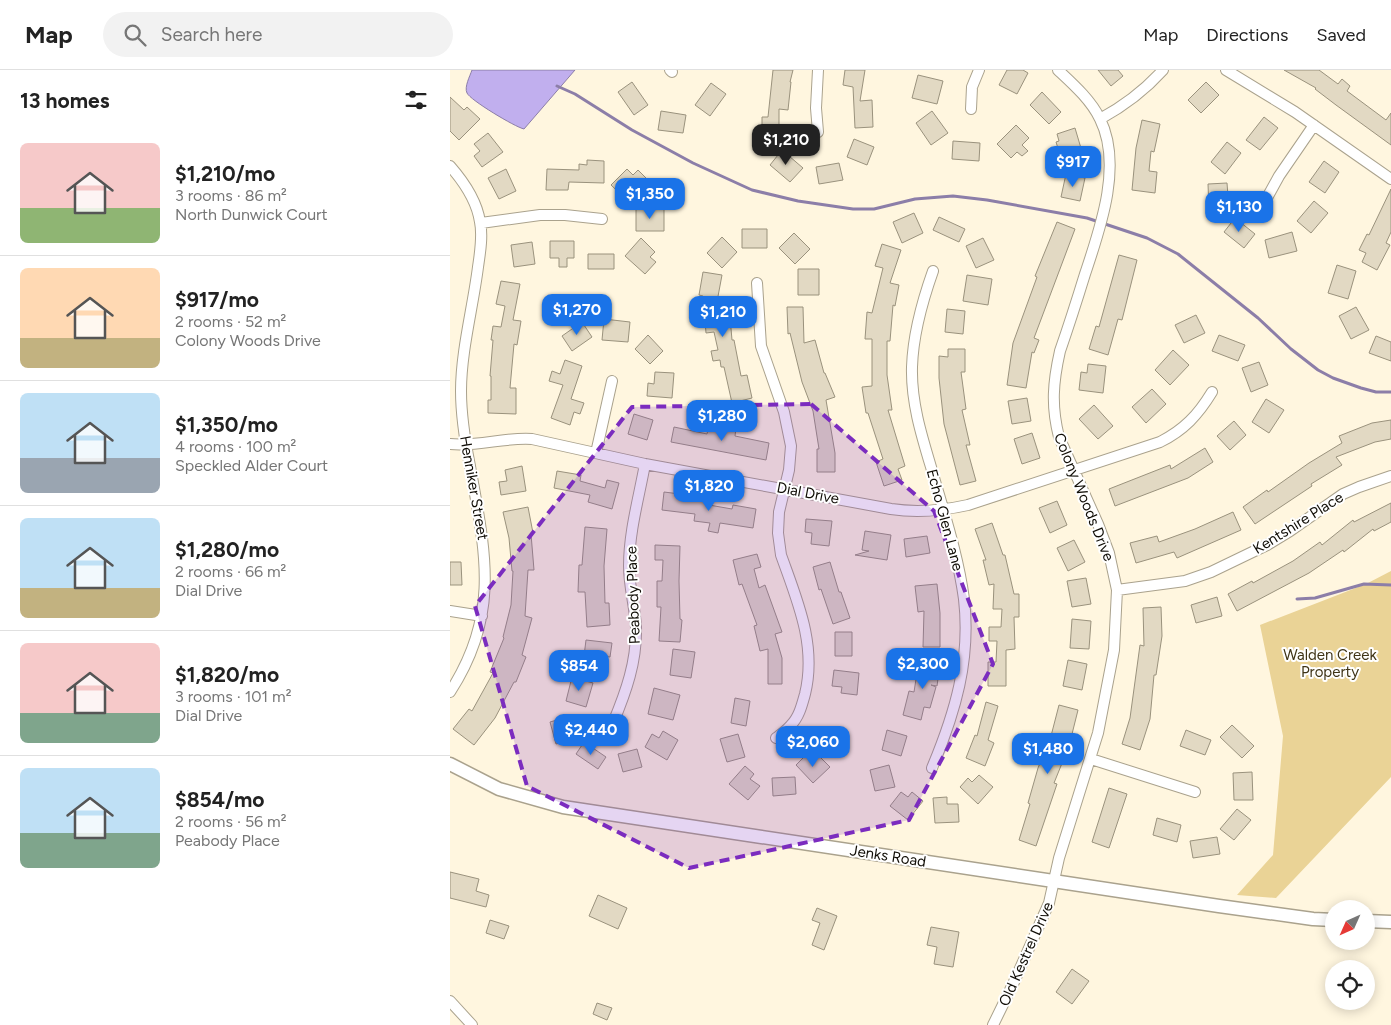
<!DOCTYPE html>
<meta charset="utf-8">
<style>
body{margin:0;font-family:Figtree,sans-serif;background:#f2f2f2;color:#222;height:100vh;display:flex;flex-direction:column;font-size:19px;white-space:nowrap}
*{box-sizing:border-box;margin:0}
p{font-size:16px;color:#767676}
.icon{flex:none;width:28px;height:28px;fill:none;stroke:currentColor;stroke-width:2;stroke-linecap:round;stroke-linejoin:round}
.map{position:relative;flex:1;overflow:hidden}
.sheet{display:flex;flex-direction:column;background:#fff;width:450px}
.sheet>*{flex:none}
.needle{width:32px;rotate:225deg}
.buttons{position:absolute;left:875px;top:830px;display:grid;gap:10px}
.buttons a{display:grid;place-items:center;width:50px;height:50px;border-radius:50%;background:#fff;box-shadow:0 2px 12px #0003;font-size:25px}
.price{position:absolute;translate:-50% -42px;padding:0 11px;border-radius:10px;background:#1a73e8;color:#fff;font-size:16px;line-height:32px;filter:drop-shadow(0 1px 2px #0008)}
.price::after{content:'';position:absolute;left:50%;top:30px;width:15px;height:11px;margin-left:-8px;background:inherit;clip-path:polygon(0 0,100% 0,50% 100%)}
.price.active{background:#222;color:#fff}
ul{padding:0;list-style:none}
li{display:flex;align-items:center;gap:15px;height:125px;padding:0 20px}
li+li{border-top:1px solid #e0e0e0}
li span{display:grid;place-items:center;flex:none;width:140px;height:100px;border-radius:8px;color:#555}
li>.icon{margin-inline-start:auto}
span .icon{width:60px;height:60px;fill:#fffc;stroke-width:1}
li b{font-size:21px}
h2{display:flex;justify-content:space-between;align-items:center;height:60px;padding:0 20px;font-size:21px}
header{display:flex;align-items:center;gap:30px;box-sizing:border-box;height:70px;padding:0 25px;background:#fff;border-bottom:1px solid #e0e0e0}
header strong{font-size:24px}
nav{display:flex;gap:28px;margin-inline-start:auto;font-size:18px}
.search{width:350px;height:45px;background:#f2f2f2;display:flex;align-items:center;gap:12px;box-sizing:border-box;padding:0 18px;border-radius:28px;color:#767676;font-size:19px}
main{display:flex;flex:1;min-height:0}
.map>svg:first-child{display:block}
</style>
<header>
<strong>Map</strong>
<div class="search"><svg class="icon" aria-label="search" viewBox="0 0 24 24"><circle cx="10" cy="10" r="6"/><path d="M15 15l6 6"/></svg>Search here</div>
<nav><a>Map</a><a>Directions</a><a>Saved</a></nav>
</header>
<main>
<section class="sheet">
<h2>13 homes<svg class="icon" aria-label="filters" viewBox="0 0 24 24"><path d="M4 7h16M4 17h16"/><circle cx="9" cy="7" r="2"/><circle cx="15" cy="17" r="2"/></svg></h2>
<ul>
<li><span style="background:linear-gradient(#f6c9c9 65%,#8fb573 0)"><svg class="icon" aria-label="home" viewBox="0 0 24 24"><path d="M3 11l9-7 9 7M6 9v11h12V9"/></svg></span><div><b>$1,210/mo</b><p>3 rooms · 86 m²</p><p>North Dunwick Court</p></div></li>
<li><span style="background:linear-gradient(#ffd9b3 70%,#c2b280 0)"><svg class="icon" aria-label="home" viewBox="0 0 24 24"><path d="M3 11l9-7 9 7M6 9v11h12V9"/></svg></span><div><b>$917/mo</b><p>2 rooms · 52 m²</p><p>Colony Woods Drive</p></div></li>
<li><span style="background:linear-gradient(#bfe0f5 65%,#9aa5b1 0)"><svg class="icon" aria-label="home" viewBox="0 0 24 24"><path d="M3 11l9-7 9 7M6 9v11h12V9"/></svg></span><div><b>$1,350/mo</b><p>4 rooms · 100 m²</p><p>Speckled Alder Court</p></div></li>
<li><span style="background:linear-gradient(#bfe0f5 70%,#c2b280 0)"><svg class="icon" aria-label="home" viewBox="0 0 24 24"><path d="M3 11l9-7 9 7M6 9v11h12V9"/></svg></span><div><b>$1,280/mo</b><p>2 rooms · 66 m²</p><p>Dial Drive</p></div></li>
<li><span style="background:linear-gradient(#f6c9c9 70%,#7fa58c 0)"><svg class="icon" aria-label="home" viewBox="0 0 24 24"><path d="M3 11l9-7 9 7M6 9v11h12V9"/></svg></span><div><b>$1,820/mo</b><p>3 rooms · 101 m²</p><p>Dial Drive</p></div></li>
<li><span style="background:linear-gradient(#bfe0f5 65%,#7fa58c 0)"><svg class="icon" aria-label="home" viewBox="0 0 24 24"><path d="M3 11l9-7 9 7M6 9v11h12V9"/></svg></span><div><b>$854/mo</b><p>2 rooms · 56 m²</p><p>Peabody Place</p></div></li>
</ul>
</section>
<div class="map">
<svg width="941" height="955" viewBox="0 0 941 955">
<rect width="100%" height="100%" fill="#fff6df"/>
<path fill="#ead396" d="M 941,501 L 941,707 L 826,828 L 787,825 L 823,785 L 833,666 L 810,555 L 916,514 Z"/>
<path fill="#c1afee" stroke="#8c7ea8" d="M 22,0 L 125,0 L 74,59 C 65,57 20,30 17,23 C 14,17 20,6 22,0 Z"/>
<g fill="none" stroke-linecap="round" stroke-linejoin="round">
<path stroke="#8c7ea8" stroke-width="3" d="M 107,16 L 125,24 L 182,60 L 243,93 L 302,120 L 348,131 L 403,139 L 424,139 L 465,129 L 503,126 L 537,130 L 637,148 L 697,168 L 728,184 L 808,248 L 841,279 L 868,300 L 883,308 L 911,318 L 926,322 L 941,322
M 847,529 L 865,528 L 914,514 L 941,515"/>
</g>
<path fill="#e2d9c3" stroke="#9a927d" d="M 323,0 L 343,0 L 340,12 L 341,12 L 338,40 L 329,39 L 329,75 L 312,75 L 312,47 L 318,47 Z
M 395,0 L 415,0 L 410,31 L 422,30 L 423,57 L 405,58 L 403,17 L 393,15 Z
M 557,0 L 573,0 L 578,3 L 567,24 L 549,15 Z
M 648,0 L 668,0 L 673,6 L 661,16 Z
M 834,0 L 869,0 L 888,14 L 892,9 L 900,16 L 897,21 L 936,50 L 941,43 L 941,75 L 886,35 L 865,19 L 866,18 Z
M 468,5 L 493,11 L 487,34 L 462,28 Z
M 182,12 L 198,35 L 184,45 L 168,22 Z
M 756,12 L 769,25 L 751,43 L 738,30 Z
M 261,13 L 276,24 L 260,46 L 245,35 Z
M 592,22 L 611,42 L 599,54 L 580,35 Z
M 0,27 L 14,40 L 17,37 L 30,49 L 9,70 L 0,61 Z
M 211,41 L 236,45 L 233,63 L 208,60 Z
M 482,41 L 498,63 L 481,75 L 466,53 Z
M 814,47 L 828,58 L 810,80 L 796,70 Z
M 692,50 L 710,54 L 704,82 L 701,81 L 699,101 L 707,102 L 705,123 L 682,120 L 686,78 Z
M 566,55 L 579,68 L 572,75 L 578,81 L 572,86 L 567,82 L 561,88 L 547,74 Z
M 625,58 L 633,85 L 612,91 L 606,72 L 609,71 L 607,64 Z
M 38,63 L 53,82 L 32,97 L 24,86 L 30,81 L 24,74 Z
M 404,69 L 424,77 L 417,95 L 397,87 Z
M 503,71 L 530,73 L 529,91 L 502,89 Z
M 777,72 L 791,83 L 775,104 L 761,92 Z
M 332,80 L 353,98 L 340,112 L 320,95 Z
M 137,90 L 154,91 L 154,113 L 119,112 L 118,120 L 96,120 L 97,99 L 129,100 L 129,94 L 137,95 Z
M 874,91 L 889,102 L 875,123 L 859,112 Z
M 389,93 L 393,110 L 369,114 L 366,97 Z
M 56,99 L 66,121 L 49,129 L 38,108 Z
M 177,99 L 183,105 L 188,100 L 201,113 L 180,133 L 161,115 Z
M 616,104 L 635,108 L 630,131 L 611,127 Z
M 777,113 L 779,139 L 759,140 L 758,114 Z
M 941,119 L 941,162 L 936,173 L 940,175 L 927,200 L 912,192 L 916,183 L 909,180 L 917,164 L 919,165 Z
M 864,131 L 878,143 L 861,163 L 847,151 Z
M 186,138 L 214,138 L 214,161 L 186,161 Z
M 464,143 L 473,163 L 452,173 L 443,152 Z
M 489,147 L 515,159 L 509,172 L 483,160 Z
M 785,148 L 805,164 L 794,178 L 774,162 Z
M 607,152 L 625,159 L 584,268 L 589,270 L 584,283 L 582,282 L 576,318 L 557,315 L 563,273 L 587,207 L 585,206 Z
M 292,159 L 317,159 L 317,178 L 292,178 Z
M 842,162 L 847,181 L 819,188 L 815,170 Z
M 344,163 L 360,179 L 345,194 L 329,178 Z
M 272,167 L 287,182 L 272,198 L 257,183 Z
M 191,168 L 205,182 L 200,187 L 206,192 L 195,204 L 175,186 Z
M 533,168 L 544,190 L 526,198 L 516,176 Z
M 100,171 L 124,171 L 124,188 L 117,188 L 117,197 L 109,197 L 109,188 L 100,188 Z
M 82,172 L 85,194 L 64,197 L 61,175 Z
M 432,174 L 451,180 L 440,213 L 449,215 L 445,236 L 443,235 L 440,271 L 437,271 L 437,305 L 442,340 L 438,340 L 455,396 L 448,399 L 452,410 L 434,416 L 426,392 L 433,389 L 418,343 L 416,343 L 412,317 L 422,316 L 422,269 L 415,269 L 417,242 L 422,243 L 433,198 L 425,196 Z
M 138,184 L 164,184 L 164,199 L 138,199 Z
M 669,185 L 687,190 L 672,250 L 668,249 L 658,285 L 639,279 L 646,256 L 649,257 Z
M 887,195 L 906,201 L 898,229 L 878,223 Z
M 348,199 L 369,199 L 369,225 L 348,225 Z
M 253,202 L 272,205 L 266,237 L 271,236 L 272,248 L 280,247 L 282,270 L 284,270 L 291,306 L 297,305 L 302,328 L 282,333 L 274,297 L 271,297 L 270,290 L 263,291 L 261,281 L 268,280 L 264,262 L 256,263 L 253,226 L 249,225 Z
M 517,205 L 542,209 L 538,235 L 513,231 Z
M 51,211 L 70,214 L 63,250 L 71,251 L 67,275 L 64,274 L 60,318 L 66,318 L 66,344 L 38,343 L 38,330 L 41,330 L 41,306 L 40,306 L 43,270 L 41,270 L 43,256 L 51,257 L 55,236 L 46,234 Z
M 337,237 L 353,237 L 354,273 L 365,270 L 374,303 L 375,303 L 385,327 L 376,330 L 385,383 L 385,402 L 367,402 L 367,379 L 369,379 L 363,341 L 352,312 L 340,263 L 338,264 Z
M 906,237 L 919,260 L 901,269 L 889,246 Z
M 497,239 L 515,241 L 513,264 L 495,262 Z
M 746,245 L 755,263 L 734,273 L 725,255 Z
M 154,249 L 180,252 L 178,272 L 152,270 Z
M 132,252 L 142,267 L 122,281 L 112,266 Z
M 198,265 L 213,281 L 200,294 L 185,279 Z
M 769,265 L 795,275 L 788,291 L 762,281 Z
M 926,266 L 941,272 L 941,291 L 919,283 Z
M 498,279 L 515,279 L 515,302 L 511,302 L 516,339 L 512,340 L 520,375 L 516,375 L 526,411 L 510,415 L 494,354 L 489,308 L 489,286 L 498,287 Z
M 723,280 L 739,295 L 720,315 L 705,300 Z
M 115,290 L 132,296 L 121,329 L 134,333 L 130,344 L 124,342 L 120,355 L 101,348 L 113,315 L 99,311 L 102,301 L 110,304 Z
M 809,292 L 818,315 L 801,322 L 792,298 Z
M 638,294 L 656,296 L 653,323 L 629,320 L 631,302 L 637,303 Z
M 205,302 L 224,303 L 222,328 L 197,326 L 198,313 L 204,314 Z
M 702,319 L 716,334 L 696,353 L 682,337 Z
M 577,328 L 581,351 L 562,354 L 558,331 Z
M 816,329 L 834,340 L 819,363 L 802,352 Z
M 644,335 L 663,356 L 648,369 L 629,349 Z
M 184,344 L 203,350 L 197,370 L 178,364 Z
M 941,350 L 941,369 L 925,372 L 886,387 L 892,395 L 861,414 L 862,416 L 805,454 L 793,437 L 817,420 L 818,422 L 859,393 L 892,373 L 889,366 L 922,353 Z
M 784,351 L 796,365 L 780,380 L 767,366 Z
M 259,354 L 286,358 L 285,366 L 319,373 L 316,390 L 221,372 L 224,357 L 257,364 Z
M 582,363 L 590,388 L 572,394 L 564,369 Z
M 755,378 L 763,392 L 738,408 L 665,436 L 659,419 L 720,395 L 721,399 Z
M 72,396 L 76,421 L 51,425 L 49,412 L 57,411 L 55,400 Z
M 107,401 L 131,405 L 130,411 L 155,418 L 157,410 L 169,413 L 162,439 L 138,432 L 140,425 L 104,418 Z
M 214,422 L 238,425 L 238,427 L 260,431 L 259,435 L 282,439 L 283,435 L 306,439 L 303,458 L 270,453 L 268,463 L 258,461 L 260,453 L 244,451 L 245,444 L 212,440 Z
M 607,431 L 617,455 L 600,463 L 589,438 Z
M 941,433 L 941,452 L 924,461 L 923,459 L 894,482 L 893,480 L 859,503 L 787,541 L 778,524 L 802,511 L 803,513 L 843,491 L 870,472 L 872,475 L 903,450 L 904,452 Z
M 78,437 L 83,463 L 81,464 L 84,500 L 78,500 L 75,546 L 82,548 L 72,585 L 76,587 L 66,612 L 64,612 L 45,648 L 24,675 L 3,659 L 19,639 L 22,641 L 43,603 L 40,602 L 54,568 L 53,567 L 61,535 L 63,501 L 62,501 L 59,468 L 53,442 Z
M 783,442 L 791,460 L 727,488 L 724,482 L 686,493 L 680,473 L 707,466 L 709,472 L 745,459 Z
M 356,449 L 382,451 L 379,476 L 361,474 L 362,463 L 355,462 Z
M 542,453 L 553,485 L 555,485 L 564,524 L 569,524 L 569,547 L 564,547 L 565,579 L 556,580 L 556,616 L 538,616 L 538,592 L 546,592 L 547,571 L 539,571 L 539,557 L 551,557 L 552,539 L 543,539 L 544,514 L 539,515 L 533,490 L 536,490 L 525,459 Z
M 135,457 L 157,459 L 154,496 L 155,533 L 159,533 L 160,555 L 137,557 L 135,522 L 128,522 L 129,495 L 132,495 Z
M 415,461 L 441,465 L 437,490 L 405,485 L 419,481 L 412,480 Z
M 477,466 L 480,483 L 456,487 L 454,469 Z
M 624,470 L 635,492 L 618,501 L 607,478 Z
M 205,475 L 230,476 L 229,511 L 230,549 L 232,550 L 230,572 L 209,571 L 211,537 L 207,537 L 207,511 L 212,511 L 213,490 L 205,490 Z
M 307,484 L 311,497 L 304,499 L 309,518 L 315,515 L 332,562 L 325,564 L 332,588 L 332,614 L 318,614 L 318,579 L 310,581 L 304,556 L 307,555 L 292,514 L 289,515 L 283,490 Z
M 0,492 L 11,492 L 12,515 L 0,515 Z
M 380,492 L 389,522 L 391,522 L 400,548 L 383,554 L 371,519 L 369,520 L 363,497 Z
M 636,508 L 641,534 L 622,537 L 617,511 Z
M 487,514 L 490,543 L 490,577 L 473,577 L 474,541 L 468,542 L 465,516 Z
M 767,527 L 772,546 L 746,553 L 741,535 Z
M 711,537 L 712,566 L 706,605 L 704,605 L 700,649 L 690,680 L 672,674 L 680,648 L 690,575 L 694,576 L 693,538 Z
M 622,549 L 641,551 L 639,579 L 620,578 Z
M 385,562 L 402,562 L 402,586 L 385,586 Z
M 136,570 L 162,573 L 160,587 L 153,586 L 152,596 L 133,594 Z
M 223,579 L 245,582 L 241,608 L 220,605 Z
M 469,590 L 490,594 L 487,616 L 481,615 L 486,617 L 480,638 L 474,637 L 471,650 L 453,645 L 459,621 L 464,622 Z
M 618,590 L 637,594 L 632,620 L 613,616 Z
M 384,600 L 409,603 L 407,625 L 391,623 L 392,617 L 382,616 Z
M 122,607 L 143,613 L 136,637 L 116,631 Z
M 204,618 L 230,625 L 223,650 L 198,644 Z
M 285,628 L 300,631 L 296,656 L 281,653 Z
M 536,632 L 548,636 L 538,670 L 544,673 L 535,696 L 516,688 L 525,665 L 527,666 Z
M 609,635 L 628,640 L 619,676 L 604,713 L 607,714 L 586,776 L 569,770 L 580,734 L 578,733 L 588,698 L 601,666 Z
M 121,646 L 127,668 L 106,674 L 100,652 Z
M 782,655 L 804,676 L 792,688 L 770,667 Z
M 437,660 L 457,666 L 451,686 L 432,680 Z
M 736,660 L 761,670 L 755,685 L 730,676 Z
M 213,661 L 228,670 L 217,690 L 195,677 L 202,664 L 209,668 Z
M 288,664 L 295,687 L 277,692 L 270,669 Z
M 134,672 L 156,687 L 148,699 L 126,684 Z
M 187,679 L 192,697 L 173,702 L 168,684 Z
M 368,685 L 380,697 L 363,713 L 346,695 L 355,686 L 361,692 Z
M 439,695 L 445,717 L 425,721 L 420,700 Z
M 295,696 L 304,704 L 300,709 L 310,716 L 298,730 L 279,714 Z
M 802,702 L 803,730 L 784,730 L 783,703 Z
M 529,705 L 543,717 L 528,734 L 510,717 L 518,708 L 522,712 Z
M 345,707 L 346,724 L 323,726 L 322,708 Z
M 659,718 L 677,724 L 659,778 L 642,772 Z
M 451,722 L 458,727 L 462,722 L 473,731 L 458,750 L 440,736 Z
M 497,727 L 497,734 L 508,734 L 509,752 L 485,753 L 483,728 Z
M 787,739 L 801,750 L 784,770 L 770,759 Z
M 707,748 L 731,755 L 727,772 L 703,765 Z
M 767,767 L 770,784 L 743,788 L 740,771 Z
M 0,802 L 29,809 L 26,821 L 39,825 L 36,837 L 0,828 Z
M 148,825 L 177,838 L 168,859 L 139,846 Z
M 367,838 L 387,846 L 374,880 L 362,875 L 370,853 L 362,850 Z
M 40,850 L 59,856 L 54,869 L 36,863 Z
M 481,857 L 509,862 L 503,897 L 484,894 L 487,877 L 477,875 Z
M 622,899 L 639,911 L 622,934 L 606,922 Z
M 147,933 L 162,938 L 157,950 L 143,944 Z"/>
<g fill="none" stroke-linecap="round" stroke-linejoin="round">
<g stroke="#aaa28d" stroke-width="12">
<path id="minor" d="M 220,0 L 222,2
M 776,0 L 845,42 L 941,109
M 521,39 L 522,17 L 529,0
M 650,49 C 674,36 695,20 713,0
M 368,62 L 366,38 L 368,0
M 0,96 C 14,112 27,131 30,152 C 33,166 30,183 28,197 C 23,237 11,281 11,321 C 11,346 15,371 20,396 C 35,481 51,544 0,622
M 818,126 L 829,106 L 864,55
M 31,153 L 90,145 L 115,145 L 152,149
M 307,213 L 311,276 L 334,342 L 341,376 L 339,400 L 329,442 L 328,463 L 331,485 C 347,530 367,575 355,624 C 352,635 349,647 341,655 C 337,660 331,664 326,668
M 0,374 C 28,377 54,367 82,369 L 195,394 L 441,439 C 468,443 491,441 518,435 L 710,372 C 734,360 748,345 762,322
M 146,383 L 162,311
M 667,520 L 735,511 L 761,502 L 817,475 L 840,461 L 893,424 L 909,417 L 941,406
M 0,541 L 32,546
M 163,653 C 176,622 187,591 186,557 C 185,537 179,517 179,496 C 179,462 189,427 195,394
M 641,689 L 745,722
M 482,698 C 505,643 521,590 514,529 C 508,484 493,440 481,397 C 471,364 461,331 462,297 C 463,264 472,232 483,201
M 0,931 L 22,955
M 543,955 L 564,912 L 599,833 L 609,788 L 648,663 L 664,580 L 667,520 L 659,483 L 648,454 L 609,367 C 601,336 603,312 610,281 C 619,255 627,230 635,204 C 650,159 673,95 650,49 C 641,30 623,14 608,0"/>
</g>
<g stroke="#aaa28d" stroke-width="15">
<path id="tertiary" d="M 0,694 L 49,719 L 113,737 L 769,836 L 863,849 L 884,850
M 916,851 L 941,852"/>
</g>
<use href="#minor" stroke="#fff" stroke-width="10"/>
<use href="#tertiary" stroke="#fff" stroke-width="12"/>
</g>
<path fill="#7b2cbf" fill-opacity="0.2" stroke="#7b2cbf" stroke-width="4" stroke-dasharray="10 6" stroke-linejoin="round" d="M 361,334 L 484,441 L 543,594 L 459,750 L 239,798 L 77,716 L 25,536 L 182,337 Z"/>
<g text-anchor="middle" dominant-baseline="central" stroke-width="4" stroke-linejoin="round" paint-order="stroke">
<g font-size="15" fill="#100d06" stroke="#fff">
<text transform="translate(24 418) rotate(80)">Henniker Street</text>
<text transform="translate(358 423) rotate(11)">Dial Drive</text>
<text transform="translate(634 427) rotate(68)">Colony Woods Drive</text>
<text transform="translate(495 450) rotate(75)">Echo Glen Lane</text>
<text transform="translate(848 453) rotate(-32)">Kentshire Place</text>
<text transform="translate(183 525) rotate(-92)">Peabody Place</text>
<text transform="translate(438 786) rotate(9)">Jenks Road</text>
<text transform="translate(576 884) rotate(-66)">Old Kestrel Drive</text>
</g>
<g font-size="15" fill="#3f3416" stroke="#fff">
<text x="880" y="585">Walden Creek<tspan x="880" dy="17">Property</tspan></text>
</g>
</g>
</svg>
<div class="buttons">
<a><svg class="needle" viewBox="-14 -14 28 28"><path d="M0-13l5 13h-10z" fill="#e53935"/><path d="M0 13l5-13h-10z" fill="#767676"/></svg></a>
<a><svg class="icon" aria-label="locate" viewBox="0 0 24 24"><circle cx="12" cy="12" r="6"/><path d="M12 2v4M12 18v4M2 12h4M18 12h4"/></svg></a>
</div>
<b class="price active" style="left:336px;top:96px">$1,210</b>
<b class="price" style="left:623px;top:118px">$917</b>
<b class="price" style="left:200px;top:150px">$1,350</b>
<b class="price" style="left:789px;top:163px">$1,130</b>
<b class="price" style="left:127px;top:266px">$1,270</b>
<b class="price" style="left:273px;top:268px">$1,210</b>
<b class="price" style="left:272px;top:372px">$1,280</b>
<b class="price" style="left:259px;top:442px">$1,820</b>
<b class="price" style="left:473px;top:620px">$2,300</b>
<b class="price" style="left:129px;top:622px">$854</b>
<b class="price" style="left:141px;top:686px">$2,440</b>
<b class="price" style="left:363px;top:698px">$2,060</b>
<b class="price" style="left:598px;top:705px">$1,480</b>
</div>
</main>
